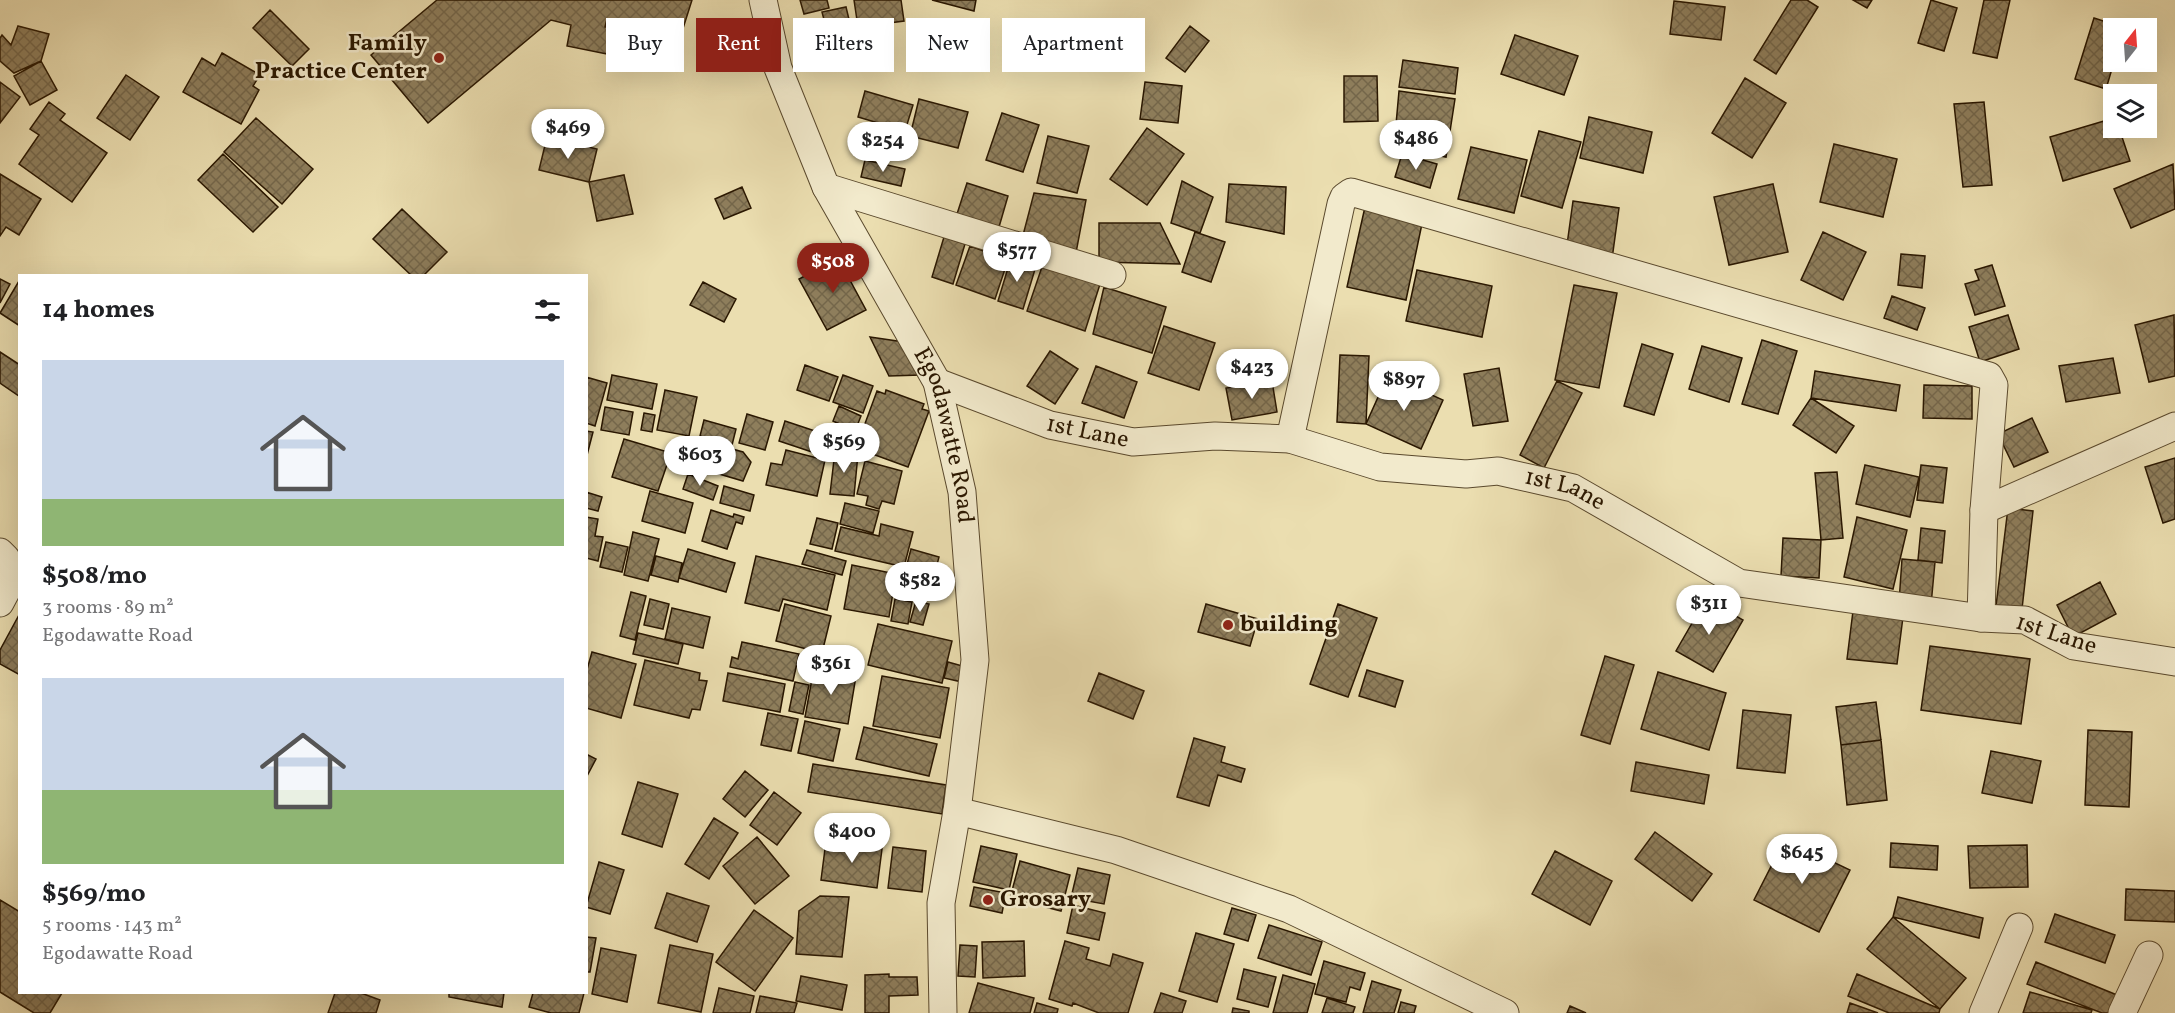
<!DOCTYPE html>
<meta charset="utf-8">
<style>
body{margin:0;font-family:Vollkorn,serif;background:#f6f6f6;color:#202124;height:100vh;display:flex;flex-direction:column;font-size:22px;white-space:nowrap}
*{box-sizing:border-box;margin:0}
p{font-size:20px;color:#757577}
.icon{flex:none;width:33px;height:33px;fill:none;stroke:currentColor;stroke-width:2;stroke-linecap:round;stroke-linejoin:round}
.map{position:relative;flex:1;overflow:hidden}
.drawer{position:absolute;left:18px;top:274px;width:570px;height:720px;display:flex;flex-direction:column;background:#fff;border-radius:0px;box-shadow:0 6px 24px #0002}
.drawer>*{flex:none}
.banner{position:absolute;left:606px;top:18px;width:570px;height:54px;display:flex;gap:12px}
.needle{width:39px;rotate:17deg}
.fabs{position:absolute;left:2103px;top:18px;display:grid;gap:12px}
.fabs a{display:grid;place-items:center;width:54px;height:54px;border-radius:0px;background:#fff;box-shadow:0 6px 24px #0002;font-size:30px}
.price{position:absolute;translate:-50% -51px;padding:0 14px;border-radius:21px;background:#fff;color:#222;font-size:20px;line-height:39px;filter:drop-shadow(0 2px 3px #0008)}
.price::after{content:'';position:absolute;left:50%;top:36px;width:18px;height:14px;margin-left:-9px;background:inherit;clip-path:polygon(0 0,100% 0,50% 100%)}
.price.current{background:#8f2418;color:#fff}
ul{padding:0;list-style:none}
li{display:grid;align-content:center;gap:12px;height:318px;padding:0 24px}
li span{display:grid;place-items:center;height:186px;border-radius:0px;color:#555}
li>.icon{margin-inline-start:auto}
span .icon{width:108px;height:108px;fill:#fffc;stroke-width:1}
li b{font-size:26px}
h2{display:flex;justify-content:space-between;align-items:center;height:72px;padding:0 24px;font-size:26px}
.pill{padding:0 21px;border-radius:0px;background:#fff;box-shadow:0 6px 24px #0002;font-size:21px;line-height:54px}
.pill.current{background:#8f2418;color:#fff}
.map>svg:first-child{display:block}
</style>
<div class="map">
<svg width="2175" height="1013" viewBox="0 0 2175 1013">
<defs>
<pattern id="building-cross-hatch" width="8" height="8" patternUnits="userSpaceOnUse" patternTransform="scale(1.5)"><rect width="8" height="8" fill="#8e7e5c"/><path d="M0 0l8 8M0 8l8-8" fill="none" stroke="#74664a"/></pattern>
</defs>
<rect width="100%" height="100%" fill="#ebdeb0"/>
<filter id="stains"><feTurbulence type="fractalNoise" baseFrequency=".00333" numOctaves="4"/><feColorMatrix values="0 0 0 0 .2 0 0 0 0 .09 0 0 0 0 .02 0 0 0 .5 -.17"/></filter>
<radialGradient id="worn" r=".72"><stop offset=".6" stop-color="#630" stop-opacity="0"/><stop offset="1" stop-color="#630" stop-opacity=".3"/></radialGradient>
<path fill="url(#building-cross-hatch)" stroke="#2a1701" stroke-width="1.5" d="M 437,0 L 692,0 L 679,41 L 607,19 L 605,27 L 653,36 L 647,62 L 567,46 L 571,25 L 551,20 L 428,123 L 371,55 Z
M 800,0 L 827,0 L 829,8 L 804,14 Z
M 854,0 L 901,0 L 904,21 L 858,27 Z
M 932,0 L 976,0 L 974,11 Z
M 1791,0 L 1807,0 L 1818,7 L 1776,74 L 1754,60 Z
M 1853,0 L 1872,0 L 1867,8 Z
M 1931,0 L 1957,8 L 1944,51 L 1918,43 Z
M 1984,0 L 2010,0 L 1997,58 L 1973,53 Z
M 1674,1 L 1725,7 L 1721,40 L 1670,34 Z
M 846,7 L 854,40 L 831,46 L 822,12 Z
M 270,10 L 309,49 L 292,66 L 253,28 Z
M 2094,18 L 2125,28 L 2114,28 L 2114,62 L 2106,89 L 2075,79 Z
M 18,26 L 49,34 L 41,61 L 14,73 L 0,61 L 0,38 L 2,35 L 11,45 Z
M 1190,26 L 1209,41 L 1185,72 L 1166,58 Z
M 1515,35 L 1578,56 L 1564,95 L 1501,74 Z
M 222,53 L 260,75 L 253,86 L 259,90 L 241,124 L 183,92 L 202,58 L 215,66 Z
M 1403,60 L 1458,68 L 1455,94 L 1399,87 Z
M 41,61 L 57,90 L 30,105 L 14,76 Z
M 126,75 L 159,97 L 130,140 L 97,118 Z
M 1344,76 L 1377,76 L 1378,121 L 1344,122 Z
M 1745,78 L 1786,103 L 1752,158 L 1712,133 Z
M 0,82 L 20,97 L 0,123 Z
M 1145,82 L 1182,86 L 1178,123 L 1140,119 Z
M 865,91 L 913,105 L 905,131 L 858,117 Z
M 1399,91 L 1455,99 L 1446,157 L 1394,147 Z
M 919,99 L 968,112 L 958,148 L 910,136 Z
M 49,102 L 65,114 L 60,120 L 107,153 L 72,202 L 19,164 L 39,135 L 30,129 Z
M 1984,102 L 1992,185 L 1963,187 L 1954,104 Z
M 1002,113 L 1039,125 L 1023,172 L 986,160 Z
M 1589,117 L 1652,132 L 1643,173 L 1580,158 Z
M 256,118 L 313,169 L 282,204 L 224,152 Z
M 2114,118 L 2114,128 L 2119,128 L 2130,161 L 2063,181 L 2050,137 Z
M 1147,128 L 1184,154 L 1147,205 L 1110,179 Z
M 1539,131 L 1581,142 L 1562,208 L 1521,196 Z
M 1048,136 L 1089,146 L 1077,193 L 1037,183 Z
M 547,137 L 597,149 L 589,182 L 539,170 Z
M 1834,144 L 1897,159 L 1883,217 L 1820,202 Z
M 1471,147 L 1527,160 L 1514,213 L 1458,199 Z
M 223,154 L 278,207 L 253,232 L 198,180 Z
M 1402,154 L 1437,164 L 1430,188 L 1395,177 Z
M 865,160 L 905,169 L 901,186 L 861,177 Z
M 2173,164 L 2175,209 L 2131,228 L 2114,189 Z
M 0,174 L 41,199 L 19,235 L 6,227 L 0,236 Z
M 624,175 L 633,214 L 597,221 L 589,182 Z
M 1182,181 L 1213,197 L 1200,233 L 1171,223 Z
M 967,183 L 1008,196 L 999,227 L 957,214 Z
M 1229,184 L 1286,187 L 1284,234 L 1226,222 Z
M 1773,184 L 1788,252 L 1729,265 L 1714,197 Z
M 742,187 L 751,208 L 724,219 L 715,199 Z
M 1034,193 L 1086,200 L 1075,258 L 1021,243 Z
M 1573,201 L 1619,208 L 1612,259 L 1566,252 Z
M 1365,207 L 1423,219 L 1406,300 L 1347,287 Z
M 402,209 L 447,252 L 423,276 L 412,276 L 373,239 Z
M 1099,223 L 1160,223 L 1180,264 L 1099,262 Z
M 1195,232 L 1225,242 L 1211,282 L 1182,272 Z
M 1823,232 L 1866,252 L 1843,300 L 1801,280 Z
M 944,237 L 965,244 L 953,284 L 932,277 Z
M 970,246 L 1008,260 L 995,299 L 956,285 Z
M 1901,254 L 1925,256 L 1922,288 L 1898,285 Z
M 838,258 L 866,310 L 827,330 L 799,279 Z
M 1011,258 L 1036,266 L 1023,309 L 998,301 Z
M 1045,258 L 1102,278 L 1085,331 L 1027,311 Z
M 1992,265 L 2005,306 L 1975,315 L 1965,284 L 1979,280 L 1975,270 Z
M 1417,270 L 1492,286 L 1482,337 L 1406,321 Z
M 0,279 L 10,284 L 0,303 Z
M 19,281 L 20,281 L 20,326 L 0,313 Z
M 703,282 L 736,299 L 724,322 L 690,305 Z
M 1574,285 L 1617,293 L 1599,388 L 1555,380 Z
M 1104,287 L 1166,307 L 1152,353 L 1093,334 Z
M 1892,296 L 1925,308 L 1917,330 L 1884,318 Z
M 2008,315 L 2019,349 L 1980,362 L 1969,327 Z
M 2174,315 L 2175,376 L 2149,382 L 2135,325 Z
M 1164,326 L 1215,343 L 1199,390 L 1148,373 Z
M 870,337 L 904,342 L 920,375 L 889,376 Z
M 1762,340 L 1797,351 L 1778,414 L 1742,404 Z
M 1642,344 L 1673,354 L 1654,415 L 1624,406 Z
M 1702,346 L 1742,358 L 1729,402 L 1689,389 Z
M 1050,351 L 1078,369 L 1055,404 L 1027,386 Z
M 0,352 L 20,365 L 19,396 L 0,383 Z
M 1340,355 L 1369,356 L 1366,424 L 1337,422 Z
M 2113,358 L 2120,393 L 2066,402 L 2059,366 Z
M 805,365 L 838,377 L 829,401 L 797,390 Z
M 1096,366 L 1137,382 L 1124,418 L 1082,403 Z
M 1499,368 L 1508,421 L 1473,426 L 1464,374 Z
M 1815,371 L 1900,385 L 1896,411 L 1811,398 Z
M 612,375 L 657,384 L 652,409 L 607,400 Z
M 843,375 L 873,386 L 863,413 L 833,402 Z
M 1388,375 L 1443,400 L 1421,449 L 1366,424 Z
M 586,377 L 607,383 L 595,426 L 586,423 Z
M 1272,381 L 1277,412 L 1232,420 L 1226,388 Z
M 1557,381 L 1582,393 L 1544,468 L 1520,455 Z
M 1924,385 L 1972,386 L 1972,419 L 1923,418 Z
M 665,390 L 697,397 L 689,436 L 657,430 Z
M 886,390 L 924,404 L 922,409 L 929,411 L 908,467 L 856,448 L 877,391 L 885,394 Z
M 1811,398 L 1854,426 L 1836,453 L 1793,425 Z
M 839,406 L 861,416 L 855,431 L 833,421 Z
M 605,407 L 633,412 L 629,435 L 601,430 Z
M 644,413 L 655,415 L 652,432 L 641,430 Z
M 747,414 L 773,422 L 765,450 L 739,443 Z
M 2032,418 L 2048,452 L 2014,467 L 1998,434 Z
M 704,420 L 736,429 L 732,445 L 700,436 Z
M 785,421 L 830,436 L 824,456 L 779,441 Z
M 586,431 L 593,432 L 586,459 Z
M 624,439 L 671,453 L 658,491 L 612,477 Z
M 700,440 L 743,452 L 751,462 L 743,481 L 692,466 Z
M 786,450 L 825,460 L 817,496 L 766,485 L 771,463 L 782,465 Z
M 835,451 L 858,454 L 854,496 L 830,494 Z
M 2175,458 L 2175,519 L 2163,523 L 2145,467 Z
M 865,461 L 902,471 L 894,504 L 882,501 L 879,509 L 866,505 L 868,496 L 857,494 Z
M 1865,465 L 1919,477 L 1910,517 L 1856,504 Z
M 1921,465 L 1947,468 L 1943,503 L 1917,500 Z
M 1837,472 L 1843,538 L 1821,540 L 1815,473 Z
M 688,474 L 718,486 L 713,500 L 683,489 Z
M 724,486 L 754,495 L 750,511 L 720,503 Z
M 650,491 L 693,503 L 685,533 L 642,521 Z
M 586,492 L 602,497 L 598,511 L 586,508 Z
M 845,503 L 879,511 L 873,533 L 840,524 Z
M 2008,508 L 2033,511 L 2022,609 L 1996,606 Z
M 711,510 L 733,517 L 734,514 L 744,517 L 742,524 L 736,522 L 727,549 L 702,541 Z
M 586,517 L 598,519 L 595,536 L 603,537 L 598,561 L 586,558 Z
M 1857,517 L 1907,530 L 1893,589 L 1844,577 Z
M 817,518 L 838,523 L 832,549 L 810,544 Z
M 881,524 L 913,532 L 904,567 L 835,551 L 841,527 L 879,536 Z
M 1921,528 L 1945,531 L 1942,563 L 1918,560 Z
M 633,532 L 659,539 L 648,581 L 624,575 Z
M 1783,538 L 1821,540 L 1819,578 L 1781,576 Z
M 606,542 L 628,547 L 622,572 L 600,567 Z
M 688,549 L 735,563 L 726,592 L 679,578 Z
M 911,549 L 939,557 L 934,576 L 906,568 Z
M 807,550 L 846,561 L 842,575 L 802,564 Z
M 656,556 L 682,563 L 678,582 L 651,575 Z
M 756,556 L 835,575 L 827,610 L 783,599 L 779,611 L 745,603 Z
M 1902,559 L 1935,562 L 1931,605 L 1899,602 Z
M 852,565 L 896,574 L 889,617 L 844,609 Z
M 900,572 L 919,576 L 915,593 L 896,589 Z
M 2100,582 L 2116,614 L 2073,637 L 2057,605 Z
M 631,592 L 646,596 L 635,640 L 620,636 Z
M 650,599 L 669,604 L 663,629 L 644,625 Z
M 895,599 L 912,602 L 908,624 L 891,621 Z
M 1706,599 L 1743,620 L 1713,672 L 1676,651 Z
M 916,601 L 929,604 L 923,625 L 910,622 Z
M 785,604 L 831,616 L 822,653 L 776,641 Z
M 1206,604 L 1258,619 L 1250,646 L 1198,632 Z
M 1338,604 L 1377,618 L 1348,697 L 1310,684 Z
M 672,608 L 710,617 L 703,648 L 665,639 Z
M 1853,611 L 1903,617 L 1897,664 L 1847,659 Z
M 19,615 L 20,616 L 20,675 L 0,664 L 0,650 Z
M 878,624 L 952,641 L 942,683 L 868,665 Z
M 638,633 L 683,644 L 678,664 L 633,654 Z
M 742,642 L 799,654 L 793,681 L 730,667 L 732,657 L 738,659 Z
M 1930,646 L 2030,659 L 2021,724 L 1921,710 Z
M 592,652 L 636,664 L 621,718 L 586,708 L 586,673 Z
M 1605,656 L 1634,665 L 1610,744 L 1581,735 Z
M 645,660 L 700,673 L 699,680 L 707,681 L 700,710 L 692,709 L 689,718 L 634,705 Z
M 948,662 L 966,667 L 962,682 L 944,678 Z
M 814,668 L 856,676 L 848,724 L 805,717 Z
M 1367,670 L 1403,681 L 1395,707 L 1359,696 Z
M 1658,672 L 1726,693 L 1709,750 L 1641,729 Z
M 728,673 L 785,684 L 780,712 L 723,701 Z
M 1099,673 L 1144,691 L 1133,719 L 1088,701 Z
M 882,676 L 949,688 L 940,738 L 873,726 Z
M 795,682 L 809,685 L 803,714 L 789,711 Z
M 1876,702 L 1881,740 L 1841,745 L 1836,707 Z
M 1743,710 L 1791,715 L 1785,773 L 1737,768 Z
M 768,713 L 798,719 L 791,751 L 761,745 Z
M 805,721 L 840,729 L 833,761 L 798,753 Z
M 864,727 L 937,744 L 929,776 L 856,759 Z
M 2088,730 L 2132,732 L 2129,807 L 2085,805 Z
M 1194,738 L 1225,747 L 1221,762 L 1245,769 L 1241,782 L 1218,775 L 1209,806 L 1177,797 Z
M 1881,740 L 1887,800 L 1847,805 L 1841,745 Z
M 1991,751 L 2041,761 L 2032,803 L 1982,793 Z
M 586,754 L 596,759 L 586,778 Z
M 1636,762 L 1709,775 L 1704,804 L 1631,791 Z
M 813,764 L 946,785 L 942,814 L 808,792 Z
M 745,771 L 768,790 L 745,817 L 723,799 Z
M 638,782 L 678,794 L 662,847 L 622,834 Z
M 774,792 L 801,813 L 777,845 L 750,825 Z
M 714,818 L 738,833 L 709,879 L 685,864 Z
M 1655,832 L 1712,874 L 1692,901 L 1635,859 Z
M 757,837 L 789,876 L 755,904 L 723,866 Z
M 1785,839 L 1850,870 L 1819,932 L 1754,900 Z
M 826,841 L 882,849 L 877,888 L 821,880 Z
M 1891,843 L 1938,846 L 1937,870 L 1890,867 Z
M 2027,845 L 2028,887 L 1970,888 L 1968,846 Z
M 981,846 L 1017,854 L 1009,890 L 973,882 Z
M 893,847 L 926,851 L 922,892 L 888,888 Z
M 1555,851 L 1612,881 L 1590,925 L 1532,894 Z
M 1020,861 L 1070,875 L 1061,911 L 1010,898 Z
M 599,862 L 624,870 L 610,914 L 586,907 Z
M 1078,868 L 1110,875 L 1104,904 L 1071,898 Z
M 974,887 L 1006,893 L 1002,913 L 970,906 Z
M 2126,889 L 2175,891 L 2175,922 L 2125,920 Z
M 667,893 L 709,906 L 697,942 L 655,928 Z
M 820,896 L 849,897 L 842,957 L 796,954 L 799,911 Z
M 1898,897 L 1983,918 L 1979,938 L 1893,917 Z
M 0,900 L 20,912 L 20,993 L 62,993 L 50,1013 L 34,1013 L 0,992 Z
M 1073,905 L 1105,913 L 1099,940 L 1067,933 Z
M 1232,908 L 1256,915 L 1248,941 L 1224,934 Z
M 754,910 L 793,938 L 755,991 L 716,962 Z
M 2055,914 L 2115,935 L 2105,963 L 2045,942 Z
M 1893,917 L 1966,978 L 1940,1009 L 1867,949 Z
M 1269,925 L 1322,942 L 1311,975 L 1258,958 Z
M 1196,933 L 1234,944 L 1217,1002 L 1179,991 Z
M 586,937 L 596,938 L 590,972 L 586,972 Z
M 1024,941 L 1025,976 L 983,978 L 982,942 Z
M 1065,941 L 1089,948 L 1086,959 L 1110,966 L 1113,954 L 1143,963 L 1128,1013 L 1099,1013 L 1073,1003 L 1072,1006 L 1049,999 Z
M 670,945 L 713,954 L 701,1012 L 658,1003 Z
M 960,945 L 977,946 L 975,977 L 958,976 Z
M 601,948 L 636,955 L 627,1002 L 592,994 Z
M 1324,961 L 1365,973 L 1360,990 L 1350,987 L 1346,1002 L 1315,994 Z
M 2036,962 L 2117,995 L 2110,1013 L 2102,1013 L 2027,984 Z
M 1244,969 L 1276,977 L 1268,1007 L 1237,999 Z
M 889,974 L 889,977 L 917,977 L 918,995 L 889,996 L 889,1013 L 865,1013 L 865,975 Z
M 1857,974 L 1940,1009 L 1939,1013 L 1889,1013 L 1848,996 Z
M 1283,975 L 1315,984 L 1307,1013 L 1273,1013 Z
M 801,976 L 847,985 L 842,1010 L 796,1001 Z
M 1372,981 L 1401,990 L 1394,1013 L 1363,1013 Z
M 978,983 L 1034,998 L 1030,1013 L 969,1013 Z
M 719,988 L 754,996 L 750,1013 L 713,1013 Z
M 2030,992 L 2092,1010 L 2091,1013 L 2023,1013 Z
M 335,993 L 361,993 L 380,1000 L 376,1013 L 328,1013 Z
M 449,993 L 504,993 L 502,1007 L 449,997 Z
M 533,993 L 584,993 L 579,1013 L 551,1013 L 529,1007 Z
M 1161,993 L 1186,1001 L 1182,1013 L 1154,1013 Z
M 760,996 L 797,1003 L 794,1013 L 756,1013 Z
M 1327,998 L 1355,1007 L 1353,1013 L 1322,1013 Z
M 1401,1002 L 1416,1006 L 1414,1013 L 1398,1013 Z
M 1037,1003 L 1058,1009 L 1057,1013 L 1034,1013 Z
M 1850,1003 L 1878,1013 L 1847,1013 Z
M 1570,1006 L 1586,1013 L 1567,1013 Z
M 1233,1008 L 1249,1011 L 1249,1013 L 1232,1013 Z"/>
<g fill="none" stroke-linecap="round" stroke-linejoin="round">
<g stroke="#5a492d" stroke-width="29">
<g id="minor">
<path id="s1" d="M 763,0 L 778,68 L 826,187 L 937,382 L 962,492 L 975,660 L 957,811 L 941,903 L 943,1013"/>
<path d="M 826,187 L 1112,275"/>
<path id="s2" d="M 937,382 L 1050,425 L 1133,442 L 1215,436 L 1290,439 L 1380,467 L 1466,474 L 1498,471 L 1573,488 L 1739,583 L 1981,618 L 2025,620 L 2074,646 L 2175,662"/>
<path d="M 1290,439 L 1341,204 L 1344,197 L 1351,192 L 1989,376 L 1994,385 L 1984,510 L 1981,618"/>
<path d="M 1984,510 L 2175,426"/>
<path d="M 0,552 L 6,558 L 8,588 L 0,603"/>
<path d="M 957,811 L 1116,850 L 1289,909 L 1505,1013"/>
<path d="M 1983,1013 L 2019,927"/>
<path d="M 2122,1013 L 2149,955"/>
</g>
</g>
<use href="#minor" stroke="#f2eacc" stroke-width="27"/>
</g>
<g fill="#8f2418" stroke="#f2eacc" stroke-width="2">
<circle cx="439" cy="58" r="6"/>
<circle cx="1228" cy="625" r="6"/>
<circle cx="988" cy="900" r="6"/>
</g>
<g text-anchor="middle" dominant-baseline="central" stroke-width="5" stroke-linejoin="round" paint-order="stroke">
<g font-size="24" font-weight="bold" fill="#2a1701" stroke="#f2eacc" text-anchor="start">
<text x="427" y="44" text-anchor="end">Family<tspan x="427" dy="28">Practice Center</tspan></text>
<text x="1240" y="625">building</text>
<text x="1000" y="900">Grosary</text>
</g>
<g font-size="24" fill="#2a1701" stroke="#f2eacc">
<text stroke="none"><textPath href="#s2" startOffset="159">1st Lane</textPath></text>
<text stroke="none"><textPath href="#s1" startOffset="476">Egodawatte Road</textPath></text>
<text stroke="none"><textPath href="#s2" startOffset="645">1st Lane</textPath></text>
<text transform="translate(2056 635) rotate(18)">1st Lane</text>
</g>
</g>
<rect width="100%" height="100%" filter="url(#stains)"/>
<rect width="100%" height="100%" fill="url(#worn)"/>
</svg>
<div class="fabs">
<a><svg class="needle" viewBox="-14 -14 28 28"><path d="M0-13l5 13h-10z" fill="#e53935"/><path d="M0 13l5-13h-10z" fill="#757577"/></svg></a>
<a><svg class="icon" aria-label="layers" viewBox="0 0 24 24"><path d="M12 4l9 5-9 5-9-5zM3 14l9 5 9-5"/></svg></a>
</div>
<b class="price" style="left:568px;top:160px">$469</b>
<b class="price" style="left:1416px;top:171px">$486</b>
<b class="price" style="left:883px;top:173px">$254</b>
<b class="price" style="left:1017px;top:283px">$577</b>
<b class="price current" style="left:833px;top:294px">$508</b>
<b class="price" style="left:1252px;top:400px">$423</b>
<b class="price" style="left:1404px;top:412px">$897</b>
<b class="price" style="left:844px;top:474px">$569</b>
<b class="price" style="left:700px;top:487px">$603</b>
<b class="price" style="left:920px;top:613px">$582</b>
<b class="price" style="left:1709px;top:636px">$311</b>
<b class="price" style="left:831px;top:696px">$361</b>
<b class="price" style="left:852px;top:864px">$400</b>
<b class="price" style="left:1802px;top:885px">$645</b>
<div class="banner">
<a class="pill">Buy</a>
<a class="pill current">Rent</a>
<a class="pill">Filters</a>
<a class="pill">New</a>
<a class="pill">Apartment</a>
</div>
<section class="drawer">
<h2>14 homes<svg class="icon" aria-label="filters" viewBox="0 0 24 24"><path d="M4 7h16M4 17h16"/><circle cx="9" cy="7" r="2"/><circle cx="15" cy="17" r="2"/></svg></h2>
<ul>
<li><span style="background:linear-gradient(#c9d6e8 75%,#8fb573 0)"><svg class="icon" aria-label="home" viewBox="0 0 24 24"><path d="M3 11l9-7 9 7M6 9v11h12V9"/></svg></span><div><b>$508/mo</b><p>3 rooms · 89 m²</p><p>Egodawatte Road</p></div></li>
<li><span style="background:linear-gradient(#c9d6e8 60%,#8fb573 0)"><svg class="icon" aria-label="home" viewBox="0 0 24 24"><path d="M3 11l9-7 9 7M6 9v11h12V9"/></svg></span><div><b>$569/mo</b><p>5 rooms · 143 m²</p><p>Egodawatte Road</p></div></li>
</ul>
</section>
</div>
